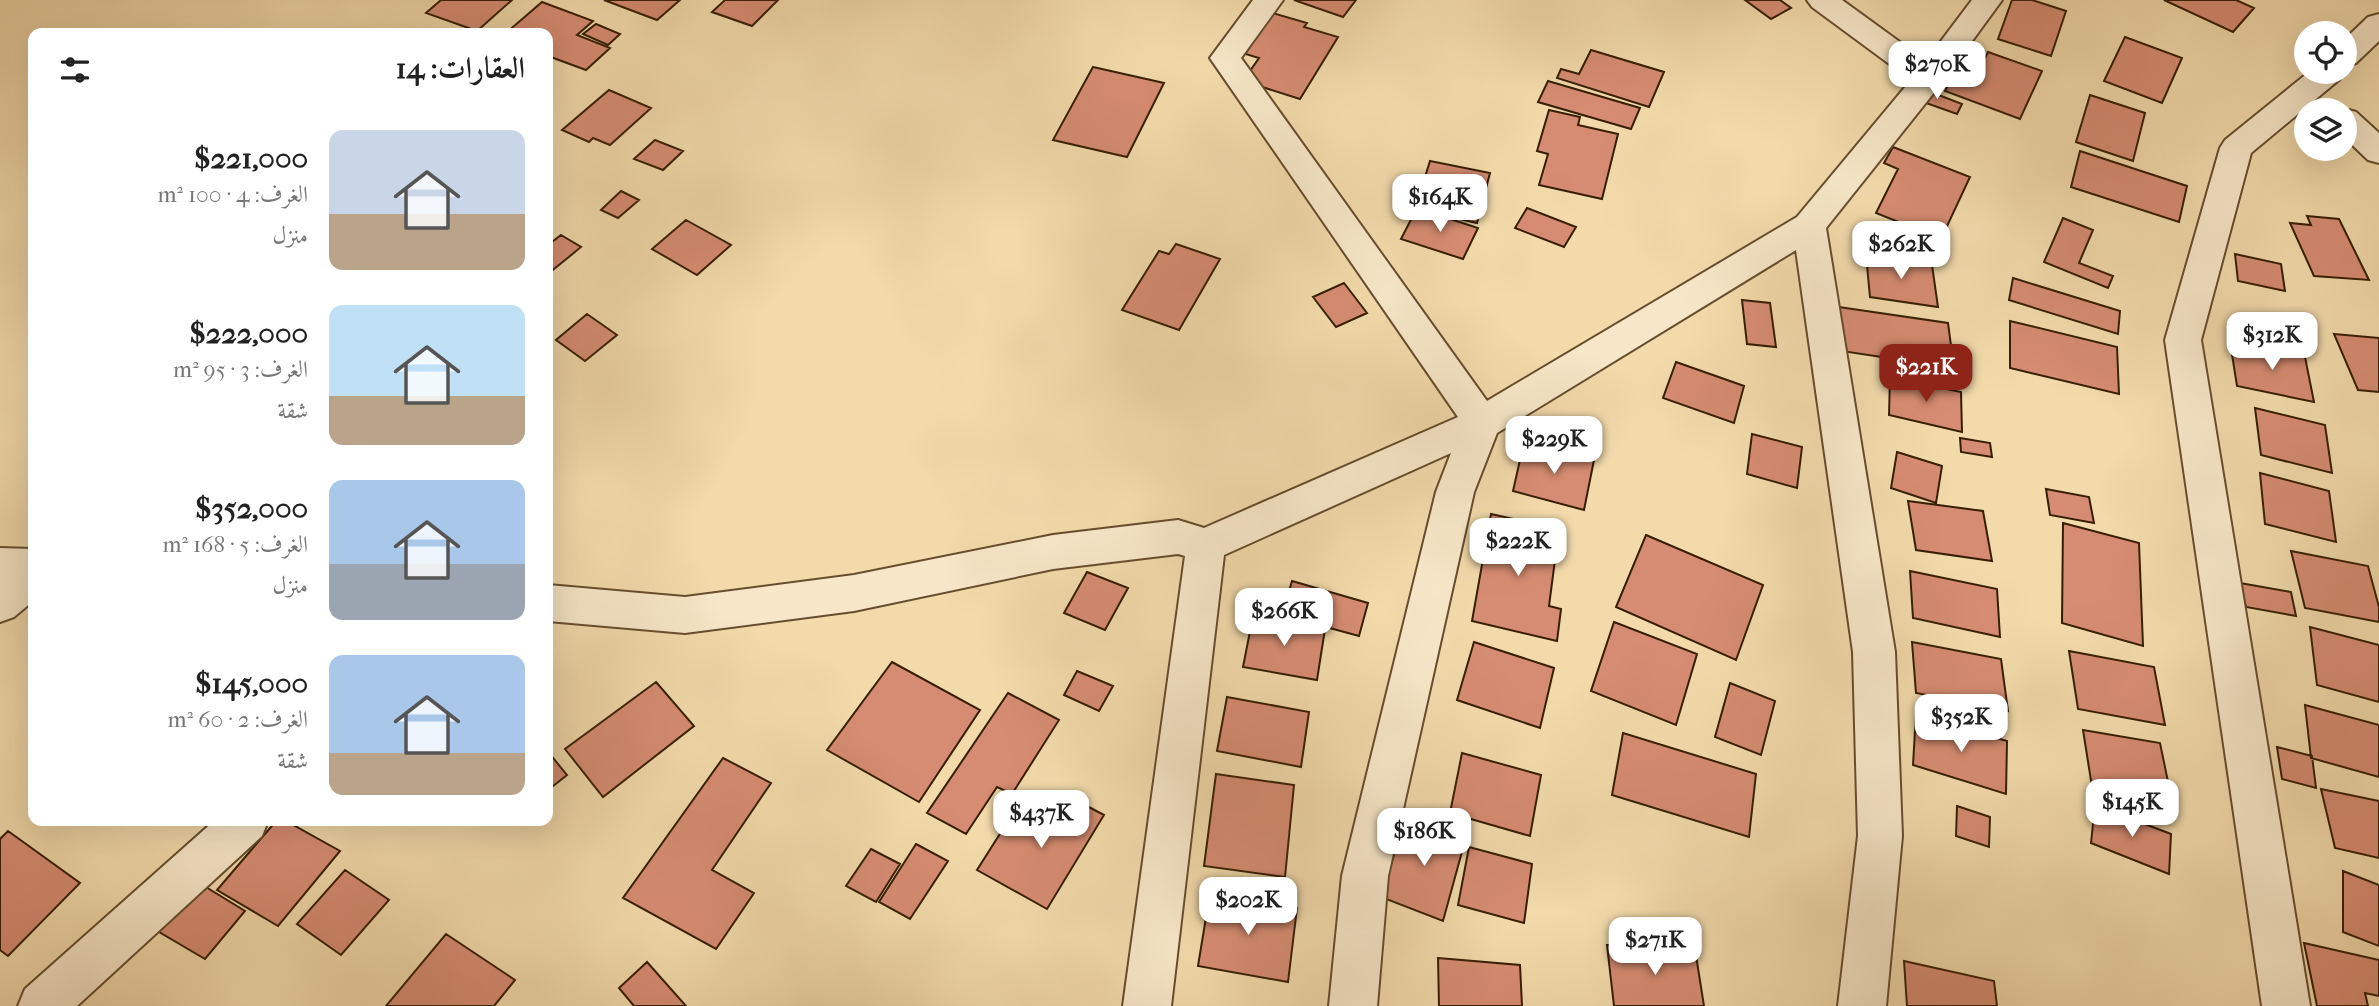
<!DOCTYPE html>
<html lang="ar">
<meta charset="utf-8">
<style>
body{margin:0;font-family:"IM FELL French Canon",Amiri,serif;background:#f6f6f6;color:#222;direction:rtl;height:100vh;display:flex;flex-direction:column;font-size:26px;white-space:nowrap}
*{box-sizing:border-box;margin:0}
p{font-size:23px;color:#767676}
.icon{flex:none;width:38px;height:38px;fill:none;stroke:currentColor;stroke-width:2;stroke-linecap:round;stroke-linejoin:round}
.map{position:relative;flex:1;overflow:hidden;direction:ltr}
.details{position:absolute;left:28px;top:28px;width:525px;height:798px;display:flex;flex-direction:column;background:#fff;border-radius:14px;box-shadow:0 7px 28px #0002;direction:rtl}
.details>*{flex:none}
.tools{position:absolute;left:2294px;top:21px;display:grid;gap:14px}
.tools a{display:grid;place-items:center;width:63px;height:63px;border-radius:50%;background:#fff;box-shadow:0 7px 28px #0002;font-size:35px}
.price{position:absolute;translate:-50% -60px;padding:0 16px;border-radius:14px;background:#fff;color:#222;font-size:23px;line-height:46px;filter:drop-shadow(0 2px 4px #0008)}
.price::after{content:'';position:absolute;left:50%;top:42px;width:21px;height:16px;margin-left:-10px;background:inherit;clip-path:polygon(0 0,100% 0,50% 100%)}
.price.selected{background:#8f2418;color:#fff}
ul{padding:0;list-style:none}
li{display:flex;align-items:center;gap:21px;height:175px;padding:0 28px}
li span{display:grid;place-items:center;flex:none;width:196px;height:140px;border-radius:14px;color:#555}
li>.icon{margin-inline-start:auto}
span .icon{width:84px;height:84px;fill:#fffc;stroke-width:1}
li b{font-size:30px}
h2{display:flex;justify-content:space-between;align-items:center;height:84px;padding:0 28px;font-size:30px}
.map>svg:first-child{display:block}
</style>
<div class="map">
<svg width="2379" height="1006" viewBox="0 0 2379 1006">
<rect width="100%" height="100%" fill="#f2daab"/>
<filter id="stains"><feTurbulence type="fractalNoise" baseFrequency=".00286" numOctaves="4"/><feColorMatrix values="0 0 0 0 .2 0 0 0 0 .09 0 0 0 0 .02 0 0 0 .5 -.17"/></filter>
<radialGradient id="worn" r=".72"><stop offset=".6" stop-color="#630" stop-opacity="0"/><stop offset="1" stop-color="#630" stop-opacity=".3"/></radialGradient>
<path fill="#d68c72" stroke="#371e03" stroke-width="2" d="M 441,0 L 512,0 L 477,31 L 426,13 Z
M 604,0 L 680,0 L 657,20 Z
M 725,0 L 778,0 L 752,26 L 712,12 Z
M 1294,0 L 1356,0 L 1343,17 Z
M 1745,0 L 1780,0 L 1791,8 L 1771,19 Z
M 2012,0 L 2032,0 L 2066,11 L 2051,56 L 1998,39 Z
M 2164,0 L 2236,0 L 2254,8 L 2233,32 Z
M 542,2 L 593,21 L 577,35 L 610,48 L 586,70 L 548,56 L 548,33 L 506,33 Z
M 1266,11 L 1307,23 L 1304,27 L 1338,37 L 1300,99 L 1243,81 L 1259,58 L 1239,52 Z
M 596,24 L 620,34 L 608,45 L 583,34 Z
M 2125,37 L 2182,58 L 2162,103 L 2104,81 Z
M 1591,50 L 1664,72 L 1649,107 L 1557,78 L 1561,69 L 1579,74 Z
M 1988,52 L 2042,71 L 2020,119 L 1945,91 L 1952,78 L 1971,85 Z
M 1093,67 L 1164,83 L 1127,157 L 1053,140 Z
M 1548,81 L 1640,108 L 1631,129 L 1538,102 Z
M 1918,87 L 1962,104 L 1957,114 L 1912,98 Z
M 609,90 L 651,108 L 610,145 L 593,138 L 589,142 L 562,130 Z
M 2090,95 L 2145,113 L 2133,161 L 2076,142 Z
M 1549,110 L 1580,117 L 1578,125 L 1618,134 L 1602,199 L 1539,185 L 1548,154 L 1537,151 Z
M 655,140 L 683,151 L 663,170 L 634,159 Z
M 1893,147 L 1970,177 L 1941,239 L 1876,213 L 1898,169 L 1884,163 Z
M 2080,151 L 2187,186 L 2179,222 L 2071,187 Z
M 1430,161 L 1490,173 L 1477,223 L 1415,209 Z
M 621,191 L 639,200 L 618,218 L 601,210 Z
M 1417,208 L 1478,228 L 1463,259 L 1401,239 Z
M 1527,208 L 1576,227 L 1564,247 L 1515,228 Z
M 2307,216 L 2339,219 L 2369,280 L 2314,276 L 2290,223 L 2311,225 Z
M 2063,218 L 2093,230 L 2079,263 L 2113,276 L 2108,288 L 2044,262 Z
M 686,220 L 731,245 L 697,275 L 652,249 Z
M 561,235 L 581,247 L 548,274 L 548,245 Z
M 1176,244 L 1220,259 L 1179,330 L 1122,310 L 1159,251 L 1169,254 Z
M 2235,254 L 2281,264 L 2285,291 L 2238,281 Z
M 1866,255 L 1932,265 L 1938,307 L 1870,297 Z
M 2013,278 L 2120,311 L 2118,334 L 2009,300 Z
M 1344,283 L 1367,313 L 1336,327 L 1313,297 Z
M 1742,300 L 1770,303 L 1776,347 L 1747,344 Z
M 1832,306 L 1948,323 L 1954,368 L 1835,350 Z
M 587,314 L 617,335 L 585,361 L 556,340 Z
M 2010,321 L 2117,347 L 2119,394 L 2010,368 Z
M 2334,334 L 2379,338 L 2379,392 L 2358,390 Z
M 2230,342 L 2305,357 L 2314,402 L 2237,386 Z
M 1676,362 L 1744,386 L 1734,423 L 1663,398 Z
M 1890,377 L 1961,392 L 1962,432 L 1889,415 Z
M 2255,408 L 2325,425 L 2332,473 L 2261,455 Z
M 1752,434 L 1802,447 L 1797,488 L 1747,474 Z
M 1960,438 L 1990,443 L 1992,457 L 1961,452 Z
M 1524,442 L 1594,460 L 1584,510 L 1513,491 Z
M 1897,452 L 1942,466 L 1936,503 L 1891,488 Z
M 2260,473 L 2329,491 L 2336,542 L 2265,524 Z
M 2046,489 L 2089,497 L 2094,523 L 2050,515 Z
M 1908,501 L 1983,511 L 1992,561 L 1916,550 Z
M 1491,514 L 1559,529 L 1549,606 L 1561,609 L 1557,641 L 1472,621 Z
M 2063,523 L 2139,543 L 2143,646 L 2062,623 Z
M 1646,535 L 1763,585 L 1736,660 L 1616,607 Z
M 2291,551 L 2368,566 L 2379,607 L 2379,622 L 2305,608 Z
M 1910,571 L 1997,589 L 2000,637 L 1913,618 Z
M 1087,572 L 1128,588 L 1105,630 L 1064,613 Z
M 1292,581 L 1368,603 L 1359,636 L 1282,615 Z
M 2240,583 L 2291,592 L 2296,616 L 2246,607 Z
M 1253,616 L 1325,629 L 1317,680 L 1243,667 Z
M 1614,622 L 1697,654 L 1676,725 L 1591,691 Z
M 2310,627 L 2379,645 L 2379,702 L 2317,685 Z
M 1474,642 L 1554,668 L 1540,728 L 1457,700 Z
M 1912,642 L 2001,659 L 2008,711 L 1916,693 Z
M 2069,651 L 2154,667 L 2165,725 L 2078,709 Z
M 892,662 L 980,710 L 919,802 L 827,750 Z
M 1077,671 L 1113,686 L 1099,711 L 1064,695 Z
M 656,682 L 694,726 L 603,797 L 565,749 Z
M 1730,683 L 1775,701 L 1761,755 L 1715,737 Z
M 1008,693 L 1059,720 L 1012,794 L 997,787 L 966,834 L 927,813 Z
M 1227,697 L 1309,712 L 1301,767 L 1217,751 Z
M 2305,705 L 2379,725 L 2379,777 L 2311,758 Z
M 1916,714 L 2007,741 L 2006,794 L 1913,765 Z
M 2083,730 L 2160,743 L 2172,801 L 2092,787 Z
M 1623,733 L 1756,774 L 1749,837 L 1612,795 Z
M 2277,747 L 2312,756 L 2316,788 L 2282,779 Z
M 549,753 L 567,775 L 548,790 L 548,754 Z
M 1462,753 L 1541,775 L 1530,836 L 1450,813 Z
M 723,758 L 771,783 L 712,870 L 754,893 L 716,949 L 623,898 Z
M 1216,774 L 1294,785 L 1285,877 L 1204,866 Z
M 2321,789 L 2379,801 L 2379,858 L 2335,848 Z
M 1064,794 L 1104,815 L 1047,909 L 977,870 L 1017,807 L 1046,823 Z
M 2095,805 L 2171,834 L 2169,874 L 2091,843 Z
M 1957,806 L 1990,817 L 1989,847 L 1956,836 Z
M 1406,815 L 1466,837 L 1443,921 L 1381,897 Z
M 276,821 L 286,821 L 340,851 L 278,926 L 217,890 Z
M 8,831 L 80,883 L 8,956 L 0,950 L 0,839 Z
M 916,844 L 948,861 L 910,919 L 879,902 Z
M 1469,847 L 1532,864 L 1524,923 L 1458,905 Z
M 871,849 L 900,864 L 876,902 L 846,886 Z
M 345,870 L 389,900 L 341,955 L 297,924 Z
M 2343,871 L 2379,885 L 2379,946 L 2343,932 Z
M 196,881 L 245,911 L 205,959 L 154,929 Z
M 1210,893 L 1297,908 L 1288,982 L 1198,966 Z
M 446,934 L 515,980 L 494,1006 L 386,1006 Z
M 2304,943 L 2379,960 L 2379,996 L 2365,993 L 2368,1006 L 2317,1006 Z
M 1607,945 L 1695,949 L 1704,1006 L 1614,1006 Z
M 1438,958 L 1520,965 L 1522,1006 L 1439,1006 Z
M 1904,961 L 1994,981 L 1997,1006 L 1907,1006 Z
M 647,962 L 686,1006 L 634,1006 L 619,988 Z"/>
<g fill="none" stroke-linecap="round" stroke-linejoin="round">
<g stroke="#664d2d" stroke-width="4">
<path id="street" d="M 1253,0 L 1283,0 L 1241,58 L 1487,401 L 1797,217 L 1911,80 L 1812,7 L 1807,0 L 1842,0 L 1926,61 L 1972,0 L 2002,0 L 1940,85 L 1826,228 L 1895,652 L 1902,836 L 1886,1006 L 1838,1006 L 1858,836 L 1853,652 L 1796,250 L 1497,433 L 1474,492 L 1388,876 L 1377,1006 L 1329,1006 L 1342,876 L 1436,492 L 1451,453 L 1224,555 L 1171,1006 L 1123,1006 L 1185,556 L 1178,554 L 1053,569 L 854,611 L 685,633 L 548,621 L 548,585 L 685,597 L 854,575 L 1053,535 L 1178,520 L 1204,528 L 1458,417 L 1210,58 Z
M 2379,14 L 2379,41 L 2356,63 L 2345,66 L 2345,39 L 2368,17 Z
M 2309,72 L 2344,72 L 2340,79 L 2251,153 L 2201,340 L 2310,1006 L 2262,1006 L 2165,340 L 2220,148 L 2225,140 Z
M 2345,109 L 2356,112 L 2379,133 L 2379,163 L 2368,160 L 2345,138 L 2345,110 L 2341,110 Z
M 0,548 L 33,549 L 33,601 L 14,617 L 0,622 Z
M 214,821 L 268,821 L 262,836 L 77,1006 L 18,1006 L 25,989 Z"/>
</g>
<use href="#street" fill="#f7e7c8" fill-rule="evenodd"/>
</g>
<rect width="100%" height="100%" filter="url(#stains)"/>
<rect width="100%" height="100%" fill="url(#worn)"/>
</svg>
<div class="tools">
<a><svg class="icon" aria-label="locate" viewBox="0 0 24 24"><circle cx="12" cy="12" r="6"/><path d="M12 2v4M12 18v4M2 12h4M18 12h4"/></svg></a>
<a><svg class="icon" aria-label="layers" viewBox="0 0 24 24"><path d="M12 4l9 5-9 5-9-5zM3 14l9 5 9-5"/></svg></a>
</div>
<b class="price" style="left:1937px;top:101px">$270K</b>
<b class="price" style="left:1440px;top:234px">$164K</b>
<b class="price" style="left:1901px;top:281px">$262K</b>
<b class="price" style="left:2272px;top:372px">$312K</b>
<b class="price selected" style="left:1926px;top:404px">$221K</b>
<b class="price" style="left:1554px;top:476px">$229K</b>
<b class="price" style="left:1518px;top:578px">$222K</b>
<b class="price" style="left:1284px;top:648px">$266K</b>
<b class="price" style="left:1961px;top:754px">$352K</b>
<b class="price" style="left:2132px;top:839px">$145K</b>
<b class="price" style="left:1041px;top:850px">$437K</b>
<b class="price" style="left:1424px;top:868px">$186K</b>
<b class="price" style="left:1248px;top:937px">$202K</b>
<b class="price" style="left:1655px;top:977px">$271K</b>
<section class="details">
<h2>العقارات: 14<svg class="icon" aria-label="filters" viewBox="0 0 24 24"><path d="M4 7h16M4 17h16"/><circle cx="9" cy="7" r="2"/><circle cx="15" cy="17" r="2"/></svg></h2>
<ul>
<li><span style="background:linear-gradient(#c9d6e8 60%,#b9a48a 0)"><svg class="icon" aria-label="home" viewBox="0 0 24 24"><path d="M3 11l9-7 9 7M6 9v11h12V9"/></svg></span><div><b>$221,000</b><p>الغرف: 4 · 100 m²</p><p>منزل</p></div></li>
<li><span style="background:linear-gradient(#bfe0f5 65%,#b9a48a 0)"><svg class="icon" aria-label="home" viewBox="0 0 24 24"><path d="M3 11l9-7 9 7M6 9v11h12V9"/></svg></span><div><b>$222,000</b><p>الغرف: 3 · 95 m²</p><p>شقة</p></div></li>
<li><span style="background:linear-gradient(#a9c7e8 60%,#9aa5b1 0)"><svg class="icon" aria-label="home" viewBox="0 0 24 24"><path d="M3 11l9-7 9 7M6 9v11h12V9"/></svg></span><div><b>$352,000</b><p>الغرف: 5 · 168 m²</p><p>منزل</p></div></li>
<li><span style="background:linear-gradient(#a9c7e8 70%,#b9a48a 0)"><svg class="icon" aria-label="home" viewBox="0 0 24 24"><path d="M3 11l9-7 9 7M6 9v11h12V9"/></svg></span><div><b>$145,000</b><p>الغرف: 2 · 60 m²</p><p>شقة</p></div></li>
</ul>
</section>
</div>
